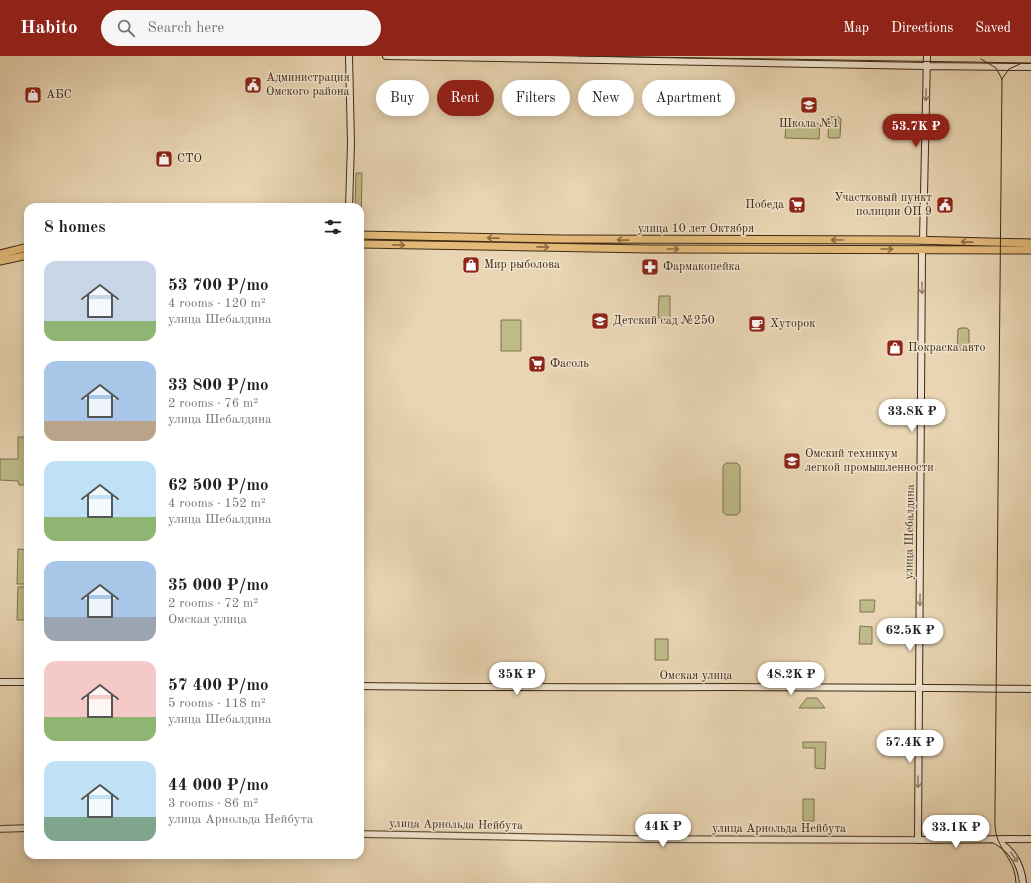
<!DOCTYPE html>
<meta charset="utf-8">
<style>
body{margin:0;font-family:"Old Standard TT",serif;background:#f6f6f6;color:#202124;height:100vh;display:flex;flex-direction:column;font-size:15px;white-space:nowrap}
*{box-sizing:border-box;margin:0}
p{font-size:13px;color:#757577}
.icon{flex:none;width:22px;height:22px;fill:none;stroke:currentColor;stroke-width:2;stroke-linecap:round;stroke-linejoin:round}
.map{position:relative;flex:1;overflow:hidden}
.details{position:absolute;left:24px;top:147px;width:340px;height:656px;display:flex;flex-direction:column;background:#fff;border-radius:12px;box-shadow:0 2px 10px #0003}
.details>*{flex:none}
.guide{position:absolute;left:376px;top:24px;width:380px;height:36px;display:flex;gap:8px}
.price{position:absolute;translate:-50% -34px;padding:0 9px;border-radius:14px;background:#fff;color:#222;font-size:13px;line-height:26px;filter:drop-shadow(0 1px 2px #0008)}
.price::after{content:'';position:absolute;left:50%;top:24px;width:12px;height:9px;margin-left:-6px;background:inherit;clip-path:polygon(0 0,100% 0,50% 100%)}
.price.current{background:#8f2418;color:#fff}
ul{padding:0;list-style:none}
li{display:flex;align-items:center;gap:12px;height:100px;padding:0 20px}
li span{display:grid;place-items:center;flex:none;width:112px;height:80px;border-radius:12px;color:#555}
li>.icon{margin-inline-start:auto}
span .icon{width:48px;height:48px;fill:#fffc;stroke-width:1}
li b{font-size:17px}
h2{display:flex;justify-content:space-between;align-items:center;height:48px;padding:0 20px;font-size:17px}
.tag{padding:0 14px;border-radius:18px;background:#fff;box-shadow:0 2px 10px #0003;font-size:14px;line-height:36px}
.tag.current{background:#8f2418;color:#fff}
header{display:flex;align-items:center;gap:24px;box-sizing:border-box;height:56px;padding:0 20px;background:#8f2418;color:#fff}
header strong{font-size:19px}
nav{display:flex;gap:22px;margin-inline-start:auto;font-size:14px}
.search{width:280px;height:36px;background:#f6f6f6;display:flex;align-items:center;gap:10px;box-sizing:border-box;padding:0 14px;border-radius:22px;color:#757577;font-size:15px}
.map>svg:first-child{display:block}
</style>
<header>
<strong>Habito</strong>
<div class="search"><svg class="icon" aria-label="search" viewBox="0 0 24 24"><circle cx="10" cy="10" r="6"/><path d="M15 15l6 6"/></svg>Search here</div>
<nav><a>Map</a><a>Directions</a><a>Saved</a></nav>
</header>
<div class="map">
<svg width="1031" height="827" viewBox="0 0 1031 827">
<rect width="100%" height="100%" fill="#e9d5b3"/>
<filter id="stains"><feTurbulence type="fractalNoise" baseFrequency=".005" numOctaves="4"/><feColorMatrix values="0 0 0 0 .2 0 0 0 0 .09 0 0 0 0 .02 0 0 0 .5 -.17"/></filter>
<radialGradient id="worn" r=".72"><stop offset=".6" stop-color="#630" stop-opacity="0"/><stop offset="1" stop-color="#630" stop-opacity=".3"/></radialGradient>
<path fill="#bebb88" stroke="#7e724f" d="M 829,61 L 839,61 L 841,63 L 840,81 L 839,82 L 829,82 L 828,81 Z
M 786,67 L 820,68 L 819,83 L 785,82 Z
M 356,117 L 362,117 L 361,166 L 360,168 L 360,151 L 355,151 Z
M 659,240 L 670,240 L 670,262 L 658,262 Z
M 501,264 L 521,264 L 521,295 L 501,295 Z
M 961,272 L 967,272 L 969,274 L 969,291 L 967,294 L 960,294 L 957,292 L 958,273 Z
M 18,381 L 28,381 L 28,429 L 19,429 L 18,425 L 0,424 L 0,403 L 18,403 Z
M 726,407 L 737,407 L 740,410 L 740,456 L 737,459 L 726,459 L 723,456 L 723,410 Z
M 18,493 L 28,494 L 28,528 L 17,528 Z
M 18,531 L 28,531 L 28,564 L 17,564 Z
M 860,544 L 875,544 L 874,556 L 860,556 Z
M 860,570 L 872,571 L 872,588 L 859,588 Z
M 655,583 L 668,583 L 668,604 L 655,604 Z
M 807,642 L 817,642 L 825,652 L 799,652 Z
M 803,686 L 826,686 L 825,713 L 815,712 L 815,692 L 803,692 Z
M 803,743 L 814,743 L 814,765 L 803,765 Z"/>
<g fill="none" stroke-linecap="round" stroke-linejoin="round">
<g stroke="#69553d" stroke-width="8">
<path id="tertiary" d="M 0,773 L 28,772
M 360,778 L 631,783 L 918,784"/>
</g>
<g stroke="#3e2a16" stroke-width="8">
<path id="secondary" d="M 386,0 L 926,10 L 1031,11
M 349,151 L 351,87 L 349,0
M 923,184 L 927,0
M 922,193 L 918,784 L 1031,783
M 0,626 L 28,626
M 360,630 C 584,633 807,629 1031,633
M 995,784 C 1012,793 1021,808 1023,827"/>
</g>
<g stroke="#3e2a16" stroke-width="9">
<path id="primary" d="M 360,179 L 561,183 L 911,184 L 1031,187
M 360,188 L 648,193 L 1031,194
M 0,198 L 28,191
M 0,205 L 28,199"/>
</g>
<use href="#tertiary" stroke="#f1e4ce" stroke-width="5.5"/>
<use href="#secondary" stroke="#f1e4ce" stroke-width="6"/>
<use href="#primary" stroke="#e4ba7a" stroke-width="7"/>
<path stroke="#3e2a16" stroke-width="1" d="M 578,0 L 1031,7
M 981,3 L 996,12 L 1002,23 L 995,753 C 995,763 994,774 998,784 C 1005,801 1015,806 1016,827
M 1002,23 L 1009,13 L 1020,8"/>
</g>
<defs><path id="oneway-shaft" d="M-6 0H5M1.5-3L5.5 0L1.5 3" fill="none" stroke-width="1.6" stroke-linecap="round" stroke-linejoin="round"/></defs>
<g stroke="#988772">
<use href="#oneway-shaft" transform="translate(926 39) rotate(91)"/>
<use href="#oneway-shaft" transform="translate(922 232) rotate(90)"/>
<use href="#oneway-shaft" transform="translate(920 544) rotate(91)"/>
<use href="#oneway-shaft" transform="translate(918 726) rotate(90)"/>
<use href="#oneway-shaft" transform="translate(1014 801) rotate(57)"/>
</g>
<g stroke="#896b43">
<use href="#oneway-shaft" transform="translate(493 182) rotate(-179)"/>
<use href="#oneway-shaft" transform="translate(623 184) rotate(-179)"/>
<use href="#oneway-shaft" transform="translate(837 184) rotate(180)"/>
<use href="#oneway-shaft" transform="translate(967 186) rotate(-179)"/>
<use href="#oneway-shaft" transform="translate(399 189) rotate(1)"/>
<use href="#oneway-shaft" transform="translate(543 191) rotate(1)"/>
<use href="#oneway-shaft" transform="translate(673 193)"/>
<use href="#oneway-shaft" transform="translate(887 193)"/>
</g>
<defs>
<g id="civic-square" transform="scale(0.9)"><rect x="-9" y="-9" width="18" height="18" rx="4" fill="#8f2418" stroke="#f1e4ce"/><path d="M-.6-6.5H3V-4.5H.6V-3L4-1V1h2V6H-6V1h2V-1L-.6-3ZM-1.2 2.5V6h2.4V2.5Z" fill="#fff"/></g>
<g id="shop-square" transform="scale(0.9)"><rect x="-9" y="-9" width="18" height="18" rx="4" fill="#8f2418" stroke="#f1e4ce"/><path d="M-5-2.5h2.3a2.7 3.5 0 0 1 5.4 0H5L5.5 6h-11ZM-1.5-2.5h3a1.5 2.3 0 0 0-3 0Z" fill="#fff"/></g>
<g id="school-square" transform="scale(0.9)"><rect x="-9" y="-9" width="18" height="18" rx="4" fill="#8f2418" stroke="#f1e4ce"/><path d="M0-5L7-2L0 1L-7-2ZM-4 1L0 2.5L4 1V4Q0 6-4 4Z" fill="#fff"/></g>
<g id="supermarket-square" transform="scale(0.9)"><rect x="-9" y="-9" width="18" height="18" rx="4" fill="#8f2418" stroke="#f1e4ce"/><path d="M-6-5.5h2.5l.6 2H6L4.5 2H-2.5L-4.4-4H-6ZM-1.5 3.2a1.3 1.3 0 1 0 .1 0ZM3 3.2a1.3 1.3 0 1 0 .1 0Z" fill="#fff"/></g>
<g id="pharmacy-square" transform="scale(0.9)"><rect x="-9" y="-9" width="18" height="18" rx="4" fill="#8f2418" stroke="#f1e4ce"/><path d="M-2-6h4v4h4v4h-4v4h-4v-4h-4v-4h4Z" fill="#fff"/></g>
<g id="cafe-square" transform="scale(0.9)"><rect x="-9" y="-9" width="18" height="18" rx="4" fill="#8f2418" stroke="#f1e4ce"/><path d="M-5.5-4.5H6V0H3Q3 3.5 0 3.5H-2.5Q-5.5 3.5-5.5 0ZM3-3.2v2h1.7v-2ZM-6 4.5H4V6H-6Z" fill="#fff"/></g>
<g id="university-square" transform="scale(0.9)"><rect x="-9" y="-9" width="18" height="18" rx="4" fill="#8f2418" stroke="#f1e4ce"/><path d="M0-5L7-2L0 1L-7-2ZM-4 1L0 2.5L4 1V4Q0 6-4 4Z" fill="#fff"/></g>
</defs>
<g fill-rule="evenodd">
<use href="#civic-square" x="253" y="29"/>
<use href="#shop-square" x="33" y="39"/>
<use href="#school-square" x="809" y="49"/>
<use href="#shop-square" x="164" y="103"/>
<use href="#supermarket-square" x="797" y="149"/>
<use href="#civic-square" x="945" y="149"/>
<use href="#shop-square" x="471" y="209"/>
<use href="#pharmacy-square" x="650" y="211"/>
<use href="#school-square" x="600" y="265"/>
<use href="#cafe-square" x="757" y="268"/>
<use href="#shop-square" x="895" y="292"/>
<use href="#supermarket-square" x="537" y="308"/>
<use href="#university-square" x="792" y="405"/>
</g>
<g text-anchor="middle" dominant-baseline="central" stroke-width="3" stroke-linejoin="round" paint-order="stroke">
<g font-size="12" fill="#3e2a16" stroke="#f1e4ce" text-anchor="start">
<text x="266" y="22">Администрация<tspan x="266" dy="14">Омского района</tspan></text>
<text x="46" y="39">АБС</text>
<text x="809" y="68" text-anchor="middle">Школа №1</text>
<text x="177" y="103">СТО</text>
<text x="932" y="142" text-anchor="end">Участковый пункт<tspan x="932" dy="14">полиции ОП 9</tspan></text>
<text x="784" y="149" text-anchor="end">Победа</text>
<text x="484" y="209">Мир рыболова</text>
<text x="663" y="211">Фармакопейка</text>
<text x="613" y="265">Детский сад №250</text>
<text x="770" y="268">Хуторок</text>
<text x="908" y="292">Покраска авто</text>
<text x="550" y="308">Фасоль</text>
<text x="805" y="398">Омский техникум<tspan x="805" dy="14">легкой промышленности</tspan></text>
</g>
<g font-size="12" fill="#3e2a16" stroke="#f1e4ce">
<text x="696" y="173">улица 10 лет Октября</text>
<text transform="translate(910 476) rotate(-89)">улица Шебалдина</text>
<text x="696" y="620">Омская улица</text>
<text transform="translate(456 769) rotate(1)">улица Арнольда Нейбута</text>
<text x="779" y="773">улица Арнольда Нейбута</text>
</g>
</g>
<rect width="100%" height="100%" filter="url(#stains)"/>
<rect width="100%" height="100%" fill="url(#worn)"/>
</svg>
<b class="price current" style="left:916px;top:92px">53.7K ₽</b>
<b class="price" style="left:912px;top:377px">33.8K ₽</b>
<b class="price" style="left:910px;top:596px">62.5K ₽</b>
<b class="price" style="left:517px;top:640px">35K ₽</b>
<b class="price" style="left:791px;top:640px">48.2K ₽</b>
<b class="price" style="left:910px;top:708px">57.4K ₽</b>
<b class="price" style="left:663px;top:792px">44K ₽</b>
<b class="price" style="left:956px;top:793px">33.1K ₽</b>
<div class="guide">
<a class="tag">Buy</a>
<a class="tag current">Rent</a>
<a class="tag">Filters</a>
<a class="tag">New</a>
<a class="tag">Apartment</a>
</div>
<section class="details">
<h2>8 homes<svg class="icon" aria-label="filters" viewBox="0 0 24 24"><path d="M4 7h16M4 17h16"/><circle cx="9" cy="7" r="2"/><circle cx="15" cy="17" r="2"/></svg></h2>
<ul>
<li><span style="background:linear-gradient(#c9d6e8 75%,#8fb573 0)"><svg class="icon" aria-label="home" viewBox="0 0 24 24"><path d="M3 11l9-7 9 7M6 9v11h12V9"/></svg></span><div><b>53 700 ₽/mo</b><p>4 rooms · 120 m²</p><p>улица Шебалдина</p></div></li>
<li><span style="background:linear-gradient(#a9c7e8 75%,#b9a48a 0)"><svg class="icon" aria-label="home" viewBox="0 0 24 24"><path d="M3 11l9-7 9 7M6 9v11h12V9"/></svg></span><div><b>33 800 ₽/mo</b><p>2 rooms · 76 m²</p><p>улица Шебалдина</p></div></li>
<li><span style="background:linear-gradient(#bfe0f5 70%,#8fb573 0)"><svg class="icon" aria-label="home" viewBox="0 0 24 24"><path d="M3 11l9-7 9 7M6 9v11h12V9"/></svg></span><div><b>62 500 ₽/mo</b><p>4 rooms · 152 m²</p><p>улица Шебалдина</p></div></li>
<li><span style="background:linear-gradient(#a9c7e8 70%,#9aa5b1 0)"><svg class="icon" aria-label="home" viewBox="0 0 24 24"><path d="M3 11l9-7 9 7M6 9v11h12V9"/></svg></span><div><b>35 000 ₽/mo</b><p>2 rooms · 72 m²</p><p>Омская улица</p></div></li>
<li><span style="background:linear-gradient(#f6c9c9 70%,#8fb573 0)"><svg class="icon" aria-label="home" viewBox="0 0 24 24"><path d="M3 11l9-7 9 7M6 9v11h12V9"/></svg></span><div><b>57 400 ₽/mo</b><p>5 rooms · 118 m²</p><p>улица Шебалдина</p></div></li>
<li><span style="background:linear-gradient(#bfe0f5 70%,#7fa58c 0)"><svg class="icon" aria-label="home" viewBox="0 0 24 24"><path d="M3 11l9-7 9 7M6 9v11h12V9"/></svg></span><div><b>44 000 ₽/mo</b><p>3 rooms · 86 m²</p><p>улица Арнольда Нейбута</p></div></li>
</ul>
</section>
</div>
